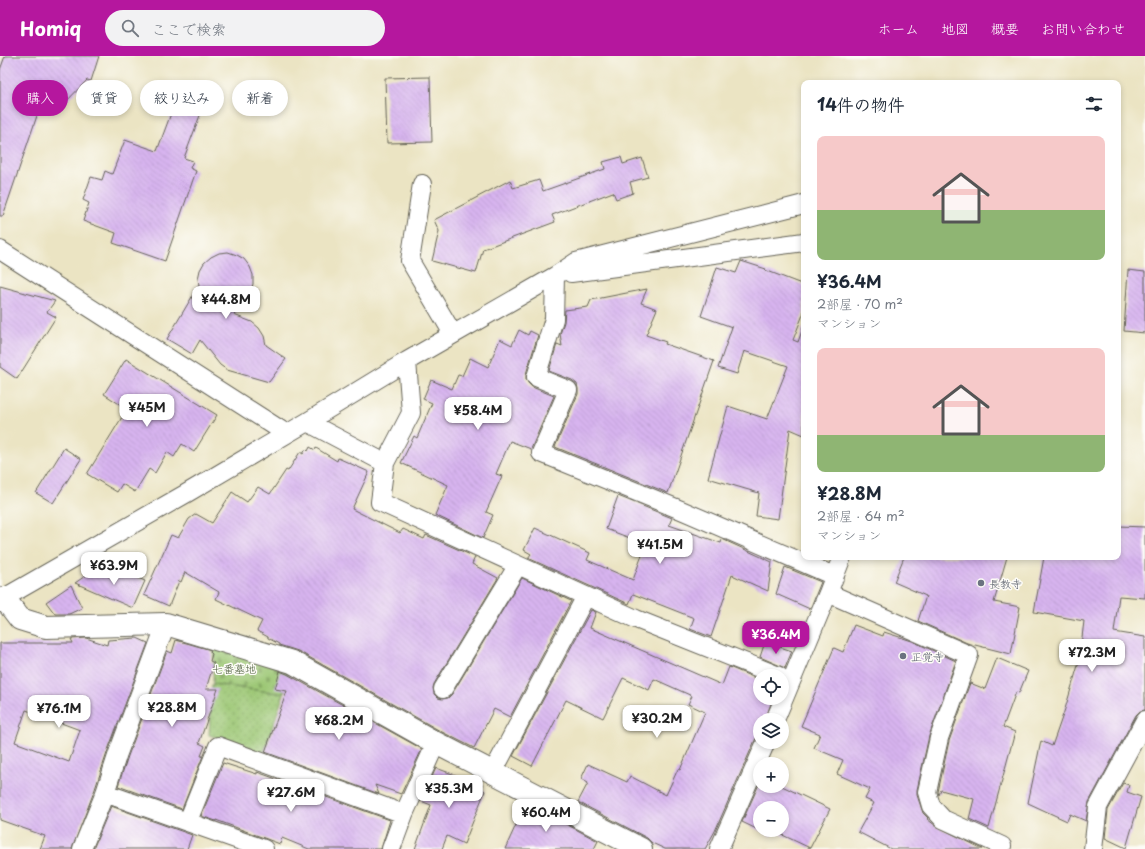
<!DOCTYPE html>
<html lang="ja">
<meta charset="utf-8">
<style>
body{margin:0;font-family:"Playpen Sans","Klee One",sans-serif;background:#f2f2f3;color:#1f2937;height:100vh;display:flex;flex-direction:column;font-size:15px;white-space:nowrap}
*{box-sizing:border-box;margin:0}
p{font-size:13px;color:#747a83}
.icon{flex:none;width:22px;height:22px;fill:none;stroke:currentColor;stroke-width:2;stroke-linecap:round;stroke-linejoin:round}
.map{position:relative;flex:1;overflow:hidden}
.drawer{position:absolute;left:801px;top:24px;width:320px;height:480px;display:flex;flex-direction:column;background:#fff;border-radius:8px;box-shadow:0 2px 6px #0003}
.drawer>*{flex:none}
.top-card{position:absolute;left:12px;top:24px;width:380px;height:36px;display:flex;gap:8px}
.controls{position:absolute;left:753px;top:613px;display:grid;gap:8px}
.controls a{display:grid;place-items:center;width:36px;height:36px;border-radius:50%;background:#fff;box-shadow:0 2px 6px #0003;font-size:20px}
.price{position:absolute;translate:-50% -34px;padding:0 9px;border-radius:8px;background:#fff;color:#222;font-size:13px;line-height:26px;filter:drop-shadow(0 1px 2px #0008)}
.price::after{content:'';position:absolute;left:50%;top:24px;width:12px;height:9px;margin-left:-6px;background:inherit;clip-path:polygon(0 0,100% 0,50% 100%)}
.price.active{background:#b5179e;color:#fff}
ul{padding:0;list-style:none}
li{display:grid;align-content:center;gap:8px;height:212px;padding:0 16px}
li span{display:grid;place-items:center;height:124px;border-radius:8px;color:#555}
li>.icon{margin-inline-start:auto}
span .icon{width:72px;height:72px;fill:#fffc;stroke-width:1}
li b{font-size:17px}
h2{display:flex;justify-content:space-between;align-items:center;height:48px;padding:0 16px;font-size:17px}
.chip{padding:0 14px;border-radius:18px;background:#fff;box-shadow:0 2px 6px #0003;font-size:14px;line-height:36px}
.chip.active{background:#b5179e;color:#fff}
header{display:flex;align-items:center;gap:24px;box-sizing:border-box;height:56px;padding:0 20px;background:#b5179e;color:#fff}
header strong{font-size:19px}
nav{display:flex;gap:22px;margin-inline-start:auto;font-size:14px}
.search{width:280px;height:36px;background:#f2f2f3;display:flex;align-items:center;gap:10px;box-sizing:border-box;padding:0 14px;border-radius:22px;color:#747a83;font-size:15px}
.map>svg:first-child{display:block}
</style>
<header>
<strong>Homiq</strong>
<div class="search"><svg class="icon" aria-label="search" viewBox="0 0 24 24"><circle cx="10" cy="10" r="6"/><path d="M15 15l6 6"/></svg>ここで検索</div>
<nav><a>ホーム</a><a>地図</a><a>概要</a><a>お問い合わせ</a></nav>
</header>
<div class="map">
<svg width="1145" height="793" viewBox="0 0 1145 793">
<defs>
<pattern id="cemetery-stones" width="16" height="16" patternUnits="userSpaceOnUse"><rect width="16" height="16" fill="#9cc774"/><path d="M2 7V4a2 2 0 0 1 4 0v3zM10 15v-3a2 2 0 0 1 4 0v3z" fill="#86aa64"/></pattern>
<pattern id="park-dots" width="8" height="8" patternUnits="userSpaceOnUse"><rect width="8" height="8" fill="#9cc774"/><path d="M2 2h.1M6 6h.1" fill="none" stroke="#86aa64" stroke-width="1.8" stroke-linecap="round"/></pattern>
<pattern id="building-back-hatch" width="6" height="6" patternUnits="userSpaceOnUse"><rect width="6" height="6" fill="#d7b4ef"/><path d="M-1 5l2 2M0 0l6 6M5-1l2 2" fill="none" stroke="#b89acc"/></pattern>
</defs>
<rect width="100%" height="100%" fill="#fdfcf7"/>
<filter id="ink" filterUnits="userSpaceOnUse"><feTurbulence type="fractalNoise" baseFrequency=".025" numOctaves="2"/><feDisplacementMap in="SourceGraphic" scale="8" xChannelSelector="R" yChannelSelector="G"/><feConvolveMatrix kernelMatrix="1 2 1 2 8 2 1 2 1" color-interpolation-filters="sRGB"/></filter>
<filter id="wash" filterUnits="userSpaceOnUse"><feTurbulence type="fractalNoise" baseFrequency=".012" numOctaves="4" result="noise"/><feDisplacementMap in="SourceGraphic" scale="16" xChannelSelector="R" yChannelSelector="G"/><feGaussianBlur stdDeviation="0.9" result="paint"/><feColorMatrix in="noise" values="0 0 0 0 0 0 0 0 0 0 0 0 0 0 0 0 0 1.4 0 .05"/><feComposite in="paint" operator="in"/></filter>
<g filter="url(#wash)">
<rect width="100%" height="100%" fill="#ebe4c3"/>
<path fill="url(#cemetery-stones)" stroke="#5c7248" d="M 214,586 L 225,588 L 289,617 L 284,638 L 213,628 Z"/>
<path fill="url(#park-dots)" stroke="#5c7248" d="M 212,628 L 284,638 L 263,698 L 209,679 Z"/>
<g id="blocks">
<path fill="url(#building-back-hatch)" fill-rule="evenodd" d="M 5,0 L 99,0 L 91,25 L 87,24 L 63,49 L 42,45 L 3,160 L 0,160 L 0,14 Z
M 430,21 L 432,86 L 387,87 L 385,22 Z
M 179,36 L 205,46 L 184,102 L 193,105 L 190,112 L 196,115 L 165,205 L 113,187 L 116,177 L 83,165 L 89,147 L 83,144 L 91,121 L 102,124 L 105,115 L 112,118 L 125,84 L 157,95 Z
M 621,101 L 623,108 L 642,102 L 648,121 L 630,126 L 633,137 L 616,143 L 613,136 L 552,159 L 555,166 L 483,193 L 476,217 L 432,205 L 439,175 L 434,164 L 510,124 L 513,132 L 539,124 L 543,135 L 605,113 L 603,106 Z
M 228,196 L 237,199 L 244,203 L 250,211 L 253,219 L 253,228 L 250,237 L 234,259 L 252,266 L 259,272 L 264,280 L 266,289 L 286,303 L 269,326 L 227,314 L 220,309 L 200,284 L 192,298 L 167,283 L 199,229 L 198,223 L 200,214 L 204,207 L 211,201 L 219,197 Z
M 741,205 L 766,213 L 765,214 L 804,229 L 804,256 L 793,284 L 798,286 L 803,272 L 804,272 L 804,379 L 790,373 L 778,463 L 756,460 L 759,437 L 708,422 L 728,350 L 767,363 L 788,310 L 744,295 L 737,318 L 718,312 L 732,271 L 701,260 L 717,211 L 736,217 Z
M 1128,214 L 1145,216 L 1145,277 L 1124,275 Z
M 0,230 L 55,245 L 47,256 L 56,261 L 17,323 L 0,311 Z
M 647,233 L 641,247 L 657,253 L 646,279 L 666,286 L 665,288 L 714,305 L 668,437 L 555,391 L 578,338 L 578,333 L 577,328 L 572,324 L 549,315 L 557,288 L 562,290 L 560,278 L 564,266 L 565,254 L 588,251 L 591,244 Z
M 519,274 L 528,279 L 530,275 L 538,279 L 526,318 L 526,323 L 528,327 L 532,331 L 554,340 L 531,393 L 510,385 L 496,418 L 502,420 L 486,456 L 493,459 L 483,482 L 435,459 L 448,429 L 401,407 L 414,380 L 417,382 L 432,347 L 423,343 L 431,324 L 452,333 L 458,319 L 462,320 L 470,302 L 488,311 L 500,283 L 512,289 Z
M 126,303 L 217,359 L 194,396 L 182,388 L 174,401 L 167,396 L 155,417 L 149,413 L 135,436 L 122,428 L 117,436 L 87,418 L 127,353 L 104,338 Z
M 310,391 L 315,394 L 316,392 L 337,405 L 338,402 L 369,416 L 352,453 L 400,477 L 403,473 L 424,483 L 426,479 L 475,501 L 472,508 L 498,522 L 434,628 L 433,632 L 434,638 L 438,642 L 442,643 L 448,642 L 452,638 L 522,522 L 571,545 L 510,661 L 494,653 L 474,692 L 442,676 L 298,595 L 279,589 L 279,588 L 268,582 L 268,581 L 257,575 L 262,565 L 216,543 L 219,536 L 185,516 L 181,526 L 179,525 L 169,550 L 144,539 L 171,479 L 178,482 L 189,463 L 196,458 L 212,467 L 232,436 L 247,446 L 258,431 L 270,438 L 286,414 L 288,415 L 300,396 L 303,398 L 306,393 L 308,395 Z
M 64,392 L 81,403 L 53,447 L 36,437 Z
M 618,440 L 672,462 L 669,469 L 721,487 L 722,483 L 772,506 L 768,535 L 732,519 L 711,581 L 690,573 L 694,562 L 633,538 L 629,548 L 528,502 L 531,498 L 524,494 L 535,472 L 590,497 L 587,504 L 633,524 L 646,488 L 606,473 Z
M 1118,470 L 1145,471 L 1145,542 L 1119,540 L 1114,576 L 1145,581 L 1145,654 L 1140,655 L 1136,659 L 1089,746 L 1086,765 L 1070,758 L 1067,765 L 1028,747 L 1041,685 L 1052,690 L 1065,653 L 1079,606 L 1084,565 L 1034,556 L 1044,501 L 1118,501 Z
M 904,501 L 1007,501 L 994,546 L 1020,551 L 1011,598 L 967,587 L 918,565 L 926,540 L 894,526 Z
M 785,511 L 821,526 L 810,553 L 776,538 Z
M 117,513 L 145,525 L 133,552 L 75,527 L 94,514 L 113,522 Z
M 71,529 L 82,552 L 69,558 L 55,558 L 46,546 Z
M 591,554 L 596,556 L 590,572 L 722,629 L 729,611 L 760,624 L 760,642 L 773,642 L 765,664 L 760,664 L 760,677 L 756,682 L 715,775 L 705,793 L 665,793 L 652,787 L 647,782 L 578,746 L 588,727 L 581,723 L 588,708 L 627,726 L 630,720 L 666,739 L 678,713 L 680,714 L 705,656 L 688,648 L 692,640 L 654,623 L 649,634 L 623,622 L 603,662 L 566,644 L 532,710 L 513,700 Z
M 854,569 L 883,580 L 884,576 L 912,585 L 956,605 L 929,680 L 917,734 L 917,739 L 923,757 L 928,762 L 927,763 L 936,770 L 983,793 L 891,793 L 858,776 L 874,747 L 865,743 L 870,733 L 837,718 L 843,704 L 814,692 L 820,678 L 801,670 L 834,592 L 843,596 Z
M 86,582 L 107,589 L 108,584 L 137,582 L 148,587 L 108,694 L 95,733 L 72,793 L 40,793 L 45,780 L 0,764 L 0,587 L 73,587 L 71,583 ZM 26,654 L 80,674 L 69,706 L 15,686 Z
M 176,584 L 211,594 L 210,596 L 212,598 L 210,605 L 214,607 L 206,633 L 218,633 L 199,687 L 205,690 L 201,700 L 203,700 L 182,753 L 118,730 L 128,700 L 167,595 L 172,597 Z
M 765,586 L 792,595 L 785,612 L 760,601 Z
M 997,602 L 1028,615 L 1019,637 L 1016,636 L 1003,671 L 1015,676 L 989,772 L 969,763 L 974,743 L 941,734 L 939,739 L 938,736 L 949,685 L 970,627 L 985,633 Z
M 280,615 L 287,618 L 422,693 L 401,738 L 375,729 L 379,738 L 265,696 L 287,635 L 275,633 Z
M 223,707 L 257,718 L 257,716 L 390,764 L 381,793 L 309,793 L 282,782 L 280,788 L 216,764 L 216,765 L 201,760 Z
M 436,712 L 483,729 L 481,733 L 485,735 L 464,788 L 447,780 L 442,793 L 415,793 L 431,749 L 421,745 Z
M 760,726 L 760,730 L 782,730 L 830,753 L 810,792 L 774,775 L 771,780 L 742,766 ZM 760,752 L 782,752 L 782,774 L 760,774 Z
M 1123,727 L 1129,729 L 1127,736 L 1141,741 L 1126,792 L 1105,782 L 1108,754 Z
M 526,747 L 598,785 L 594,793 L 505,793 Z
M 111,750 L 192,779 L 187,793 L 93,793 Z"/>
</g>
</g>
<g filter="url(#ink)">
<use href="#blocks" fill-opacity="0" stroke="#646256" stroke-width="1"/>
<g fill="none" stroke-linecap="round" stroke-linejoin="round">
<g stroke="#646256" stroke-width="20">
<path id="minor" d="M 422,128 L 410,205 L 453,278
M 0,194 L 287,378
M 571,217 L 804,186
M 555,220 L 554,263 L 536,321 L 568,334 L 541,397 L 681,454 L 834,520
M 307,366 L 385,407 L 380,446 L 636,563 L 779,620
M 385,407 L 411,357 L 407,305
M 842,501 L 828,537 L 969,599 L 939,682 L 927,736 L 931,750 L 943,763 L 1002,790 L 1001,793
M 4,542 L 187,437 L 307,366 L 407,305 L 555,220 L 576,206 L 804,148
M 443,633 L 518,509
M 775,664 L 828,537
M 493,716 L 586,540
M 105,737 L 264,793
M 188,765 L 218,690 L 404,758
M 82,793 L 105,737 L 118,697 L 166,568
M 391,793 L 404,758 L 436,687
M 719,793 L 766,686
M 1093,793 L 1098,751 L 1145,664"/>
</g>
<g stroke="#646256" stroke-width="24">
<path id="tertiary" d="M 0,545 L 4,542 L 20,563 L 46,571 L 166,568 L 292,606 L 436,687 L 641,793"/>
</g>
<use href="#minor" stroke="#fff" stroke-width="18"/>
<use href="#tertiary" stroke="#fff" stroke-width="22"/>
</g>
</g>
<g fill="#6b7280" stroke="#fdfcf7" stroke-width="1.5">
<circle cx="981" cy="527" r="4"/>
<circle cx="903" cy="600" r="4"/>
</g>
<g text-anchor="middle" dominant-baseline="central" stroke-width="3" stroke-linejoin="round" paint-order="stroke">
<g font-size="11" fill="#5b616d" stroke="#fdfcf7" text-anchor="start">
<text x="989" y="527">長教寺</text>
<text x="911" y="600">正覚寺</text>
</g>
<g font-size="11" fill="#4f603f" stroke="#fdfcf7">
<text x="234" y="612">七番墓地</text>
</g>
</g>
</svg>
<div class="controls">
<a><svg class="icon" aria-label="locate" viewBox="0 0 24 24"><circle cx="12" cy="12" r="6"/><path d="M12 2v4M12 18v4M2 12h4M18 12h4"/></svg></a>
<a><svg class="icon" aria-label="layers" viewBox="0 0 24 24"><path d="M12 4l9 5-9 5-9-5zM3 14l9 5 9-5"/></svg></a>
<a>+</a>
<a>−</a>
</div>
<b class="price" style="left:226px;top:264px">¥44.8M</b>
<b class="price" style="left:147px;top:372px">¥45M</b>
<b class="price" style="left:478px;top:375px">¥58.4M</b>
<b class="price" style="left:660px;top:509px">¥41.5M</b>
<b class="price" style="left:114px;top:530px">¥63.9M</b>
<b class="price active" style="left:776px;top:599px">¥36.4M</b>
<b class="price" style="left:1092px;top:617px">¥72.3M</b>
<b class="price" style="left:172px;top:672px">¥28.8M</b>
<b class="price" style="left:59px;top:673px">¥76.1M</b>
<b class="price" style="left:657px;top:683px">¥30.2M</b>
<b class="price" style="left:339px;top:685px">¥68.2M</b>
<b class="price" style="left:449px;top:753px">¥35.3M</b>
<b class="price" style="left:291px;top:757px">¥27.6M</b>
<b class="price" style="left:546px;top:777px">¥60.4M</b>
<div class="top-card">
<a class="chip active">購入</a>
<a class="chip">賃貸</a>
<a class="chip">絞り込み</a>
<a class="chip">新着</a>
</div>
<section class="drawer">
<h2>14件の物件<svg class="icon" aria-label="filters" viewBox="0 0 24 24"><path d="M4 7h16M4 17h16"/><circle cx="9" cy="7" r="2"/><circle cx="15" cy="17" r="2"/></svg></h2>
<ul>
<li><span style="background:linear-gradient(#f6c9c9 60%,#8fb573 0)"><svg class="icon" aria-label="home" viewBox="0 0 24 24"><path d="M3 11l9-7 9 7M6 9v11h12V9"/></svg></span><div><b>¥36.4M</b><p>2部屋 · 70 m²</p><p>マンション</p></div></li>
<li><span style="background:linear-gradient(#f6c9c9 70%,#8fb573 0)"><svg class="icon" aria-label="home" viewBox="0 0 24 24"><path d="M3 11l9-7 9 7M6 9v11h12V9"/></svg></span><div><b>¥28.8M</b><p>2部屋 · 64 m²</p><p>マンション</p></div></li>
</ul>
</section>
</div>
